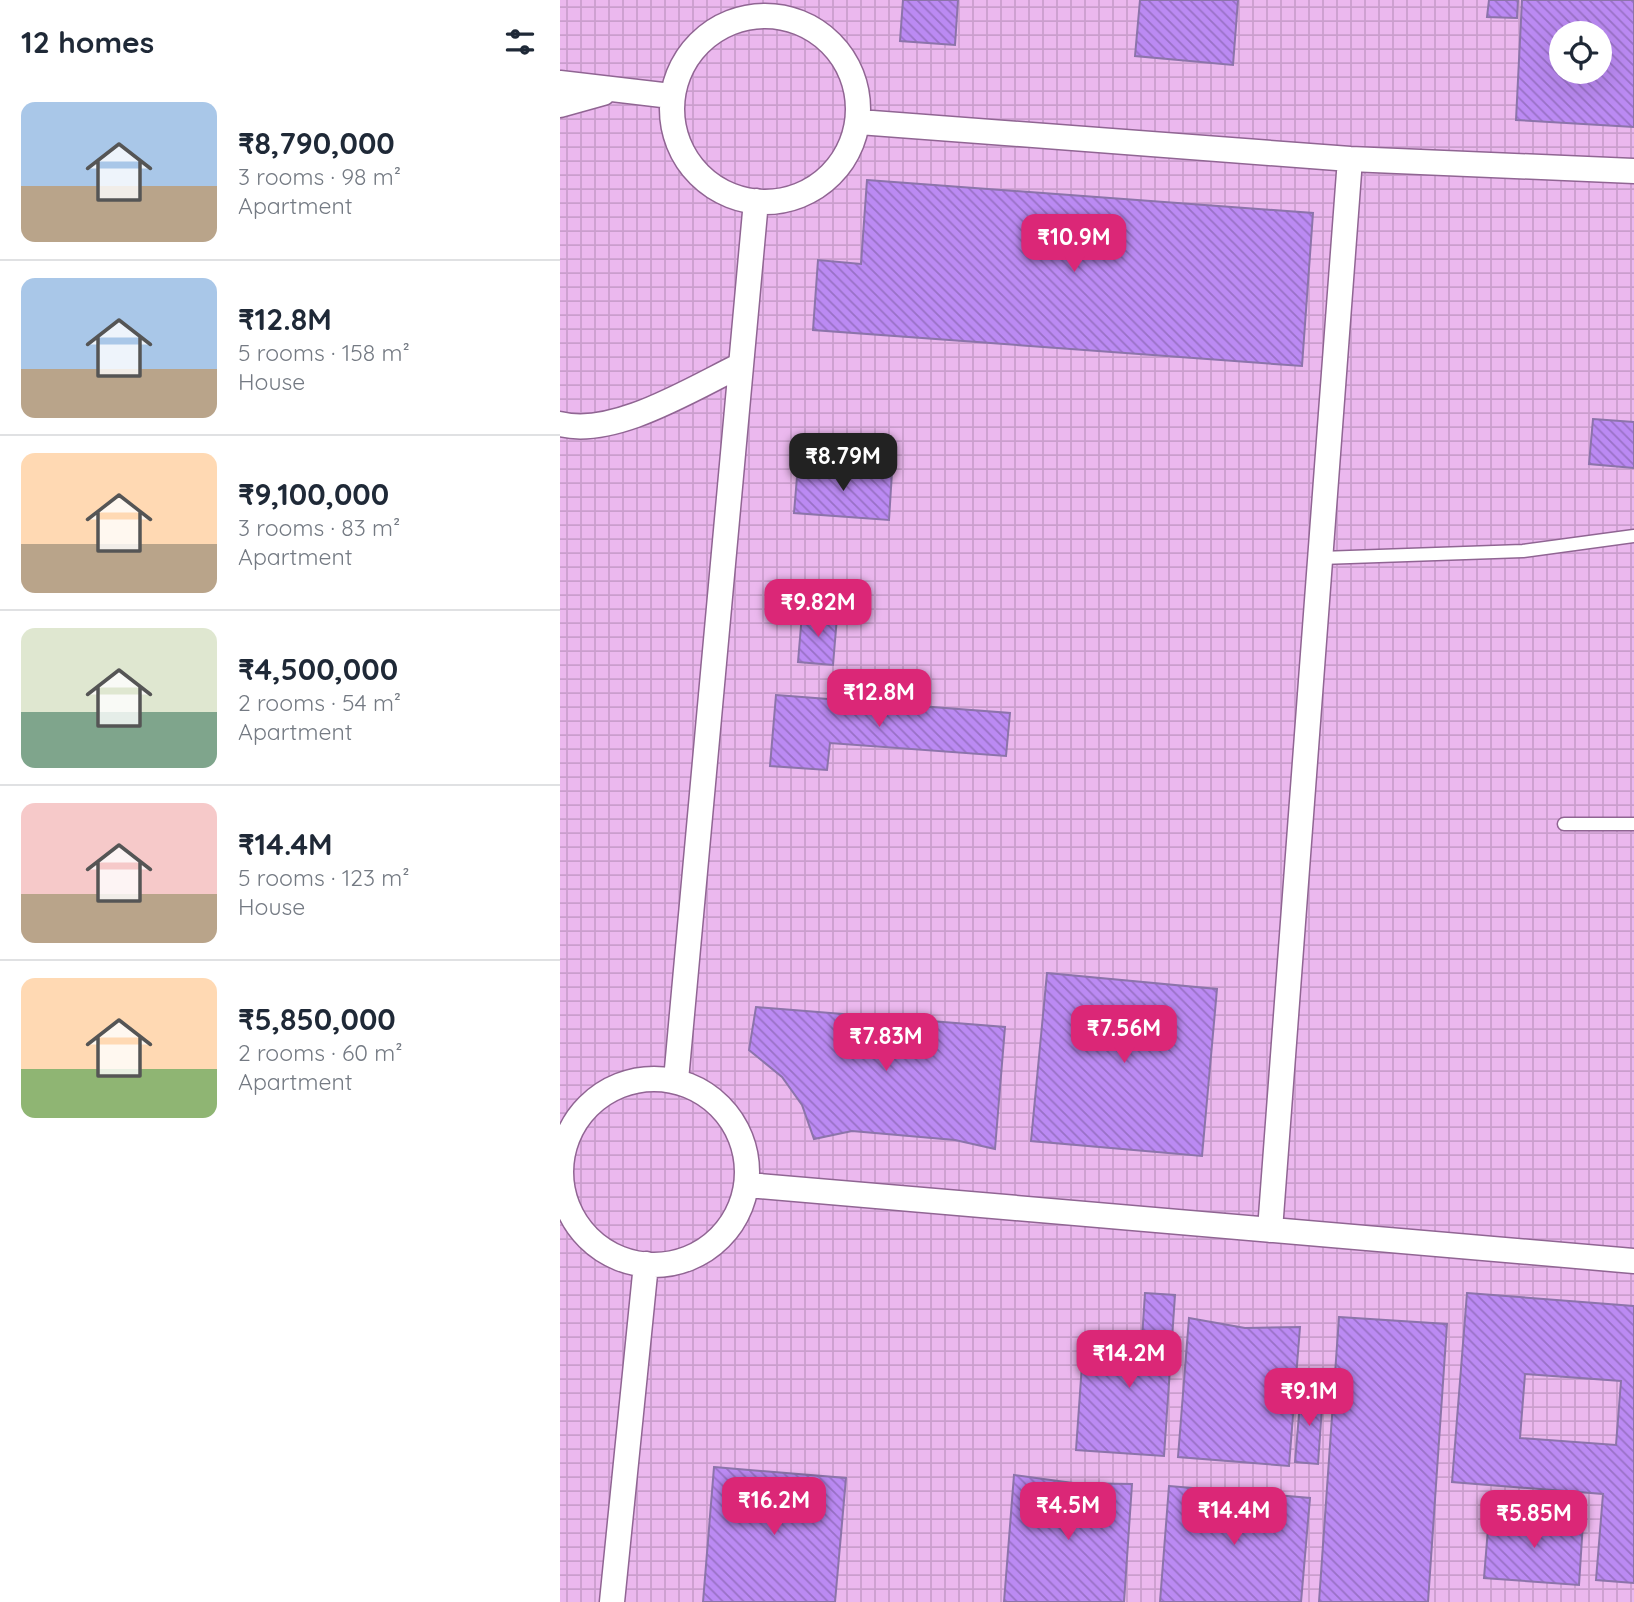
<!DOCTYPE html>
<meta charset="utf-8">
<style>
body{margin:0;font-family:Quicksand,sans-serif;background:#f6f6f7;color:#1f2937;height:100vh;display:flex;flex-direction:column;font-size:26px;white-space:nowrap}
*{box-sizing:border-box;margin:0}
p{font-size:23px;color:#747a83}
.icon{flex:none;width:38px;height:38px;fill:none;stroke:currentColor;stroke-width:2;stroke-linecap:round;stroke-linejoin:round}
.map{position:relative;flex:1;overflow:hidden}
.drawer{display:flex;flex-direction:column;background:#fff;width:560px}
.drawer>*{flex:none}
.buttons{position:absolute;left:989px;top:21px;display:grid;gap:14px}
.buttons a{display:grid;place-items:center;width:63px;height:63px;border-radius:50%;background:#fff;box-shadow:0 7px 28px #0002;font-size:35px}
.price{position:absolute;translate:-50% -60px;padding:0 16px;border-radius:14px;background:#db2777;color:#fff;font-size:23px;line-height:46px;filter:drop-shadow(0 2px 4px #0008)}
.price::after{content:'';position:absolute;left:50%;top:42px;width:21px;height:16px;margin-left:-10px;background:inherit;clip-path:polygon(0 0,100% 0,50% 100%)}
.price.selected{background:#222;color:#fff}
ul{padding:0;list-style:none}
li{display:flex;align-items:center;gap:21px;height:175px;padding:0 21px}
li+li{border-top:2px solid #e0e1e3}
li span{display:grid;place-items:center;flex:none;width:196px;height:140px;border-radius:14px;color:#555}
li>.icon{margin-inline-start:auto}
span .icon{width:84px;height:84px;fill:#fffc;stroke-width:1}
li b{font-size:30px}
h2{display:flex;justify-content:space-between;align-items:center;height:84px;padding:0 21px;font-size:30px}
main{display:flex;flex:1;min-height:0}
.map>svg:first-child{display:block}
</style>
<main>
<section class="drawer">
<h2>12 homes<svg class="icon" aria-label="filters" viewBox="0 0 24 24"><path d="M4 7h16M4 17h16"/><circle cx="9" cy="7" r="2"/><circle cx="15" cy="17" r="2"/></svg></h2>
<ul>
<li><span style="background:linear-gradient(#a9c7e8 60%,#b9a48a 0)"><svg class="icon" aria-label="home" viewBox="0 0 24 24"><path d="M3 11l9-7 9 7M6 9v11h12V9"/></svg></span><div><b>₹8,790,000</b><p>3 rooms · 98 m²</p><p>Apartment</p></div></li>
<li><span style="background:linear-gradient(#a9c7e8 65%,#b9a48a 0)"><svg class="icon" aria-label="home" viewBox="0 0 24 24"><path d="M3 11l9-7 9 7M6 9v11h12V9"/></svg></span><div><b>₹12.8M</b><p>5 rooms · 158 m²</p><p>House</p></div></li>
<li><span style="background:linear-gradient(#ffd9b3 65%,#b9a48a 0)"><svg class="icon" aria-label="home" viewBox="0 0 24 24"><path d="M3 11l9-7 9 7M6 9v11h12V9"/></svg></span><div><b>₹9,100,000</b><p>3 rooms · 83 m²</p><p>Apartment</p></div></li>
<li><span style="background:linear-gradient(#dfe7d0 60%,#7fa58c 0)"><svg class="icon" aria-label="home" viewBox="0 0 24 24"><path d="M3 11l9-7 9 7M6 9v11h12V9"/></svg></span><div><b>₹4,500,000</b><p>2 rooms · 54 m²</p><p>Apartment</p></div></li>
<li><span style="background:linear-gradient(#f6c9c9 65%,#b9a48a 0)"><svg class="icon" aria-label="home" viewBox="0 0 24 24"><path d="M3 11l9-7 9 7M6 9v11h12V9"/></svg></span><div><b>₹14.4M</b><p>5 rooms · 123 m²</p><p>House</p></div></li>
<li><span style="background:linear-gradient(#ffd9b3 65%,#8fb573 0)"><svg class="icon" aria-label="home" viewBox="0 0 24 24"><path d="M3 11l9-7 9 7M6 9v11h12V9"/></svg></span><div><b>₹5,850,000</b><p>2 rooms · 60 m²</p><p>Apartment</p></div></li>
</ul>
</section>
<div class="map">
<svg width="1074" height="1602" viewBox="0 0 1074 1602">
<defs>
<pattern id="industrial-grid" width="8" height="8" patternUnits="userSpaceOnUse" patternTransform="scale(1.75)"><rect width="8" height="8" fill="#ebb8ee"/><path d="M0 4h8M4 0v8" fill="none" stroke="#ca9ecd"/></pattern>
<pattern id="building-back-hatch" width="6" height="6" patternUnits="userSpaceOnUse" patternTransform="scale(1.75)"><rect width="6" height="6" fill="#bb8af3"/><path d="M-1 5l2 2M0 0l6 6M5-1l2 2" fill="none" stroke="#9971c6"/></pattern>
</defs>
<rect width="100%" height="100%" fill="#f8c8fb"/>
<path fill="url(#industrial-grid)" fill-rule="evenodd" d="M 0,0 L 1074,0 L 1074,1602 L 0,1602 ZM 1001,33 L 1040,33 L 1040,72 L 1001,72 Z"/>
<path fill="url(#building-back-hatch)" stroke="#8c74aa" stroke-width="2" fill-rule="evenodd" d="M 343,0 L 398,0 L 395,45 L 340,41 Z
M 580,0 L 678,0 L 673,65 L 575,56 Z
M 929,0 L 958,0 L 957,18 L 927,17 Z
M 962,0 L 1074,0 L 1074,127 L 956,120 ZM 1001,33 L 1040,33 L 1040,72 L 1001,72 Z
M 307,180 L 753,213 L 742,366 L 253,330 L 258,260 L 301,264 Z
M 1033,419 L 1074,422 L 1074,468 L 1029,464 Z
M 238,465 L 332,472 L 329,520 L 234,513 Z
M 242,614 L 277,617 L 273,665 L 238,662 Z
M 216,695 L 450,713 L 446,756 L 270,743 L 267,770 L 210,766 Z
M 487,973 L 657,989 L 642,1156 L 471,1141 Z
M 196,1007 L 445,1027 L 435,1149 L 395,1140 L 292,1131 L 254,1139 L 242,1105 L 222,1077 L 189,1050 Z
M 585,1293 L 615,1295 L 604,1456 L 516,1450 L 523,1350 L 581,1354 Z
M 907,1293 L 1074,1306 L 1074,1583 L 1036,1580 L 1043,1494 L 892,1482 ZM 965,1374 L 1061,1381 L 1056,1445 L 960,1438 Z
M 779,1317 L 887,1324 L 868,1602 L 759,1602 Z
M 629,1318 L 685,1328 L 740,1327 L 729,1466 L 618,1457 Z
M 741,1391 L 763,1393 L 758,1464 L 735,1462 Z
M 154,1467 L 286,1478 L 275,1602 L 143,1602 Z
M 454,1475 L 513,1483 L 572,1484 L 564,1602 L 444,1602 Z
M 609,1486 L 750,1498 L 741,1602 L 600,1602 Z
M 929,1516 L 1023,1522 L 1019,1585 L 924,1578 Z"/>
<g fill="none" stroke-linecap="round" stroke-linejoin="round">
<g stroke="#906593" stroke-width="15">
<path id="lane" d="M 761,558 L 963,551 L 1074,536
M 1004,824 L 1074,824"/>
</g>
<g stroke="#906593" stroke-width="27">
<path id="street" d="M112 109a93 93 0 1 1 186 0a93 93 0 1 1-186 0Z
M 0,83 L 111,96
M 0,105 L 43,93
M 299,122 L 790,159 L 1074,171
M 0,424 C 54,438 133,388 181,365
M1 1172a93 93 0 1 1 186 0a93 93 0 1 1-186 0Z
M 116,1080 L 196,201
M 188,1185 L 1074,1261
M 710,1230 L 790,159
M 52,1602 L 86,1264"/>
</g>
<use href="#lane" stroke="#fff" stroke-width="12"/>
<use href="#street" stroke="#fff" stroke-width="24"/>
</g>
</svg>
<div class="buttons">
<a><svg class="icon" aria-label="locate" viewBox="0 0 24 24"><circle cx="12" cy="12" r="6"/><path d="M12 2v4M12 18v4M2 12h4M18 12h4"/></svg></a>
</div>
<b class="price" style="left:514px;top:274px">₹10.9M</b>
<b class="price selected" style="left:283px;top:493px">₹8.79M</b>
<b class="price" style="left:258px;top:639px">₹9.82M</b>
<b class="price" style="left:319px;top:729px">₹12.8M</b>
<b class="price" style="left:564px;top:1065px">₹7.56M</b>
<b class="price" style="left:326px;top:1073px">₹7.83M</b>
<b class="price" style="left:569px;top:1390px">₹14.2M</b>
<b class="price" style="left:749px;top:1428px">₹9.1M</b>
<b class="price" style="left:214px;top:1537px">₹16.2M</b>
<b class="price" style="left:508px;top:1542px">₹4.5M</b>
<b class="price" style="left:674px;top:1547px">₹14.4M</b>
<b class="price" style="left:974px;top:1550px">₹5.85M</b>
</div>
</main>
